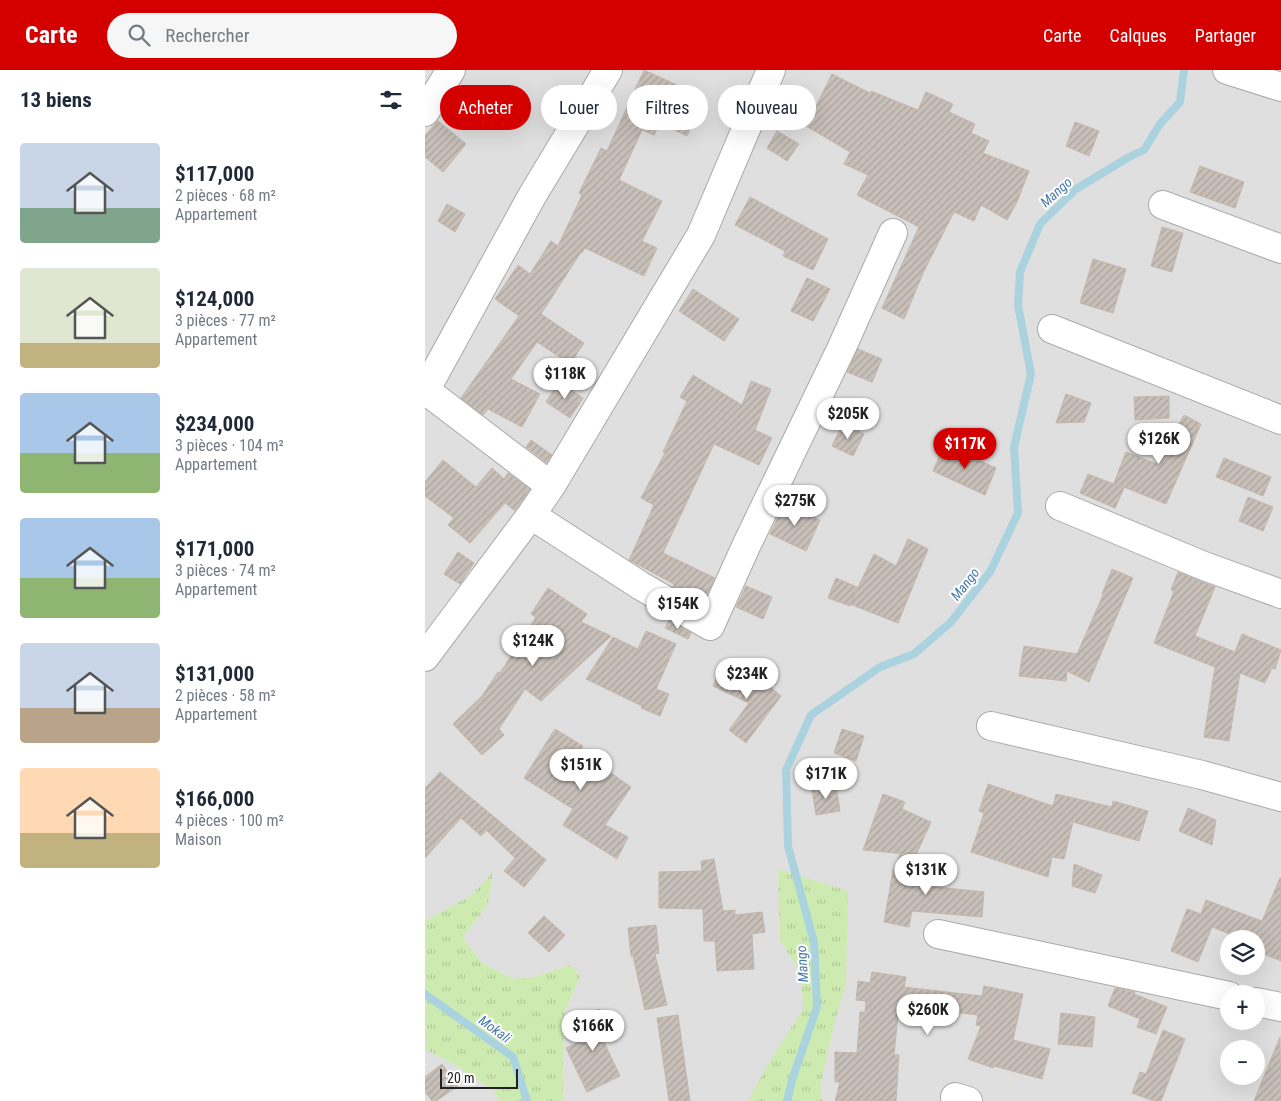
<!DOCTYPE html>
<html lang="fr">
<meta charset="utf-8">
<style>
body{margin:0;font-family:"Roboto Condensed",sans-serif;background:#f6f6f7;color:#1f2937;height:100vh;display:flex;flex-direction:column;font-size:19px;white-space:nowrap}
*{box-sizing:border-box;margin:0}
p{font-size:16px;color:#747a83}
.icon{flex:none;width:28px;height:28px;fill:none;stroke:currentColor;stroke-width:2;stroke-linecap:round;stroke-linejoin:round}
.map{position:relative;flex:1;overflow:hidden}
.details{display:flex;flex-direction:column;background:#fff;width:425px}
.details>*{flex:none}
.top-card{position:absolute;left:15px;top:15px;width:475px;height:45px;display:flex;gap:10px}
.fabs{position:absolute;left:795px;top:860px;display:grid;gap:10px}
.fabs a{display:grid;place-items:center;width:45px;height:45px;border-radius:50%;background:#fff;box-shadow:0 5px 20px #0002;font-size:25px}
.scale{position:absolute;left:15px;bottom:12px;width:78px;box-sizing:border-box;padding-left:5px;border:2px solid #222;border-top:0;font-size:14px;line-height:18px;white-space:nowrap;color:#222;-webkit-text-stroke:4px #fff;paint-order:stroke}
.price{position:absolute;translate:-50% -42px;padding:0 11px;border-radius:18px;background:#fff;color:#222;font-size:16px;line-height:32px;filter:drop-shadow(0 1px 2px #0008)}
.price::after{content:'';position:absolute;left:50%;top:30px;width:15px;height:11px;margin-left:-8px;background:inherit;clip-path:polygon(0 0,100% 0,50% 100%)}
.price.on{background:#d40000;color:#fff}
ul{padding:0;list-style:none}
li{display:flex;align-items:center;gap:15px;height:125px;padding:0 20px}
li span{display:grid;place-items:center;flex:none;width:140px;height:100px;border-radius:5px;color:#555}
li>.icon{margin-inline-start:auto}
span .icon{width:60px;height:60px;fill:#fffc;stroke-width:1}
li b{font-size:21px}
h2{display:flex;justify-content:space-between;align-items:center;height:60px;padding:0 20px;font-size:21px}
.tag{padding:0 18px;border-radius:22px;background:#fff;box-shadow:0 5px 20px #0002;font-size:18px;line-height:45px}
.tag.on{background:#d40000;color:#fff}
header{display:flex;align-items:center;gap:30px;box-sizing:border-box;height:70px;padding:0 25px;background:#d40000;color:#fff}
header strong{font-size:24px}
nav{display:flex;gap:28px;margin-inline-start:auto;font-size:18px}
.search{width:350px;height:45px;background:#f6f6f7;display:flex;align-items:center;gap:12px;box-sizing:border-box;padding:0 18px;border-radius:28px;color:#747a83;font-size:19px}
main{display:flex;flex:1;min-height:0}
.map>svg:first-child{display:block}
</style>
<header>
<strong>Carte</strong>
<div class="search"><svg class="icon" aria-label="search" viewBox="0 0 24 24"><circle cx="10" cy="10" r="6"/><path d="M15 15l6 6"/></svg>Rechercher</div>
<nav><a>Carte</a><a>Calques</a><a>Partager</a></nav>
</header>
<main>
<section class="details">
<h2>13 biens<svg class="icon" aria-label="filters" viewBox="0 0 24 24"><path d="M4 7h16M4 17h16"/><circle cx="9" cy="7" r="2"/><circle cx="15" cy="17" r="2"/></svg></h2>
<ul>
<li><span style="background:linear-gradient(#c9d6e8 65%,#7fa58c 0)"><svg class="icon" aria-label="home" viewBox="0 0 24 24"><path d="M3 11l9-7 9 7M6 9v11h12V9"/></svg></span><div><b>$117,000</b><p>2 pièces · 68 m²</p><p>Appartement</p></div></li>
<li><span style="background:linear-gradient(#dfe7d0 75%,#c2b280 0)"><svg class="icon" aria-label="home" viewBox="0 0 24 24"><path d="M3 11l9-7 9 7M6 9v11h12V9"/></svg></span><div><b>$124,000</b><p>3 pièces · 77 m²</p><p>Appartement</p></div></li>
<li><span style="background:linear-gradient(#a9c7e8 60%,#8fb573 0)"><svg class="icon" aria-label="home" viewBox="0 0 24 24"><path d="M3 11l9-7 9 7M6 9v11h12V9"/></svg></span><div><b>$234,000</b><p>3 pièces · 104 m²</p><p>Appartement</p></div></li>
<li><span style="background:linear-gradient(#a9c7e8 60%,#8fb573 0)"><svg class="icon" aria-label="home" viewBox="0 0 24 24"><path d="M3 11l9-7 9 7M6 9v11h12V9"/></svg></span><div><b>$171,000</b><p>3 pièces · 74 m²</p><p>Appartement</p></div></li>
<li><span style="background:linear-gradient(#c9d6e8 65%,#b9a48a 0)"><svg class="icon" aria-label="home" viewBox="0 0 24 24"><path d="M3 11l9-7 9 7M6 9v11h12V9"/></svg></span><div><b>$131,000</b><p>2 pièces · 58 m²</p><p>Appartement</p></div></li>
<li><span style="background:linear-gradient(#ffd9b3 65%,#c2b280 0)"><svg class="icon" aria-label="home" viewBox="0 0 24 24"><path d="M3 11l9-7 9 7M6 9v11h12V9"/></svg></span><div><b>$166,000</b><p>4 pièces · 100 m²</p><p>Maison</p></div></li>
</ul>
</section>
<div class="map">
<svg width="856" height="1031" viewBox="0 0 856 1031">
<defs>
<pattern id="grass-tufts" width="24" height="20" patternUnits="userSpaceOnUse" patternTransform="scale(1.25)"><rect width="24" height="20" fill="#cdebb0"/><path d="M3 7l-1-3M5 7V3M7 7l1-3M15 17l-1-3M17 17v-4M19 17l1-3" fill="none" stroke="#b0c997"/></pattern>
<pattern id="building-hatch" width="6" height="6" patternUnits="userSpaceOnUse" patternTransform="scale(1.25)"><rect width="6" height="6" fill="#c7bfb8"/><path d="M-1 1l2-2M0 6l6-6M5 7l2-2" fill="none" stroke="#aba49e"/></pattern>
</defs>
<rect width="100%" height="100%" fill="#f2efe9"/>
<path fill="#e0dfdf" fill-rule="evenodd" d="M 0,0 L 856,0 L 856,1031 L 138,1031 L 138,947 L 155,906 L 145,895 L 109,907 L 88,909 L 56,892 L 38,867 L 63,834 L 68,803 L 46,826 L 0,851 ZM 804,869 L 831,869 L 831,896 L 804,896 ZM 804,924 L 831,924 L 831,951 L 804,951 ZM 804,979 L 831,979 L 831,1006 L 804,1006 Z
M 0,979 L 34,997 L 70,1022 L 74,1031 L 0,1031 Z"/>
<path fill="url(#grass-tufts)" d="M 353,799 L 423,821 L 421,914 L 409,954 L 395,1017 L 397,1031 L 323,1031 L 342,996 L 378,939 L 376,902 L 355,871 Z
M 68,802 L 63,834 L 38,867 L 56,892 L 88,909 L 109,907 L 145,895 L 155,906 L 138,947 L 138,1031 L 74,1031 L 70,1022 L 34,997 L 0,979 L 0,851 L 45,826 Z"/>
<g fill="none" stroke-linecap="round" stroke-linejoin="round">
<path stroke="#aad3df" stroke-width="8" d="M 0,924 L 88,987 L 102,1031
M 362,1031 L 368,1007 L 392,937 L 389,872 L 363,776 L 361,700 L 386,645 L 455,597 L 489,584 L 526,552 L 565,502 L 593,443 L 589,377 L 606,304 L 593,235 L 595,202 L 615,154 L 651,119 L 704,87 L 719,80 L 735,54 L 755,32 L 759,0"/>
</g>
<path fill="url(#building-hatch)" stroke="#c4b6ab" d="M 219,0 L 252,15 L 246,27 L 275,40 L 262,66 L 235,53 L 229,65 L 217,60 L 194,110 L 237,131 L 217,171 L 232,178 L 219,206 L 160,178 L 157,183 L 156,182 L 116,244 L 159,273 L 145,294 L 112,272 L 86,309 L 115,324 L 97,357 L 63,339 L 58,345 L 36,328 L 94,246 L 70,229 L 93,195 L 105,204 L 126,171 L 133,176 L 157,125 L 154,123 L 176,78 L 182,81 Z
M 407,4 L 445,23 L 446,21 L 493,40 L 501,22 L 528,34 L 524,42 L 550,54 L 546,63 L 564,71 L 558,83 L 604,101 L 592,132 L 582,150 L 556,135 L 549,151 L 529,142 L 499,201 L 479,249 L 457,238 L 494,157 L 432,125 L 443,105 L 419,94 L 425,82 L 381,56 Z
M 13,51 L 41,74 L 18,102 L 0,87 L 0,65 Z
M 650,52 L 674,61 L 664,86 L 641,76 Z
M 352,61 L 374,74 L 362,91 L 342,78 Z
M 775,96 L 819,112 L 810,138 L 765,122 Z
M 325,127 L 403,169 L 388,200 L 358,186 L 360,181 L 310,155 Z
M 22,134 L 40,144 L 30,162 L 13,151 Z
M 737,157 L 758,163 L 747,202 L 726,196 Z
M 668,189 L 701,199 L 688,243 L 655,233 Z
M 382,208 L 405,219 L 388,251 L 366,241 Z
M 268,219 L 314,249 L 299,271 L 254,241 Z
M 433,279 L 457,289 L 447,312 L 422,302 Z
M 268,305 L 317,335 L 326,311 L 346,319 L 330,360 L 347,368 L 334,395 L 289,374 L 238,483 L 290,508 L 278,534 L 248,517 L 249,514 L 204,490 L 229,435 L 216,428 L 240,383 L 238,382 L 262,331 L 255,327 Z
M 134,312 L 158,328 L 145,348 L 121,332 Z
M 641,324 L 666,333 L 659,352 L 631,353 Z
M 744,326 L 744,348 L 710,350 L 709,327 Z
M 759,345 L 776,354 L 741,434 L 689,413 L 701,382 L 732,394 Z
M 418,353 L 439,364 L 428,386 L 407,376 Z
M 106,370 L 127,385 L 122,393 L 101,377 Z
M 519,375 L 571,398 L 560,425 L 508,401 Z
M 799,388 L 846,407 L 838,426 L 791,407 Z
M 18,390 L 51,417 L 67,398 L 79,409 L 83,403 L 105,419 L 90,441 L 80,433 L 45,473 L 23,455 L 29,448 L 0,426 L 0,412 Z
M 663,404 L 699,418 L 690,438 L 655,423 Z
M 823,427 L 848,437 L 838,461 L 814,451 Z
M 359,434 L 395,450 L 381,481 L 345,464 Z
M 483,469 L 503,479 L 473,553 L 425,534 L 449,484 L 471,496 Z
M 33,482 L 49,493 L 35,514 L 19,504 Z
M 687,499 L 708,508 L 664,612 L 642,601 L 641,611 L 594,606 L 599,576 L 652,584 L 678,525 L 677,524 Z
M 753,502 L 790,517 L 770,566 L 810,582 L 817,564 L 856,580 L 850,599 L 847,598 L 840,613 L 815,603 L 804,671 L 779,667 L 790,597 L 729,573 L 749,521 L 746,520 Z
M 411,508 L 432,517 L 425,536 L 403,528 Z
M 321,516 L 347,527 L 338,549 L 311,537 Z
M 123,518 L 162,544 L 156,552 L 186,566 L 116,631 L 100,619 L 74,659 L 79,665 L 57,685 L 28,654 L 57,626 L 73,602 L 75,603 L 111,547 L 106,544 Z
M 244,550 L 266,563 L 263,569 L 240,558 Z
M 221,561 L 251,574 L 231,619 L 244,624 L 235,646 L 216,638 L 217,636 L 161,609 L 188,567 L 213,579 Z
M 298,594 L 339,612 L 356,626 L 321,673 L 304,660 L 324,633 L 288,616 Z
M 130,659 L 158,676 L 155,681 L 206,717 L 180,755 L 203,767 L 192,789 L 138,755 L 148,739 L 99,708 Z
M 417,659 L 439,666 L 431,691 L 409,683 Z
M 15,702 L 121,790 L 99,817 L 79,801 L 90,788 L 61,760 L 71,749 L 56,766 L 36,748 L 0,788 L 0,718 Z
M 563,714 L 628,736 L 631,724 L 687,737 L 688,731 L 723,741 L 714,771 L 648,752 L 639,789 L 627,787 L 623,807 L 546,782 L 559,743 L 554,741 Z
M 411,716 L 415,741 L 391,745 L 387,720 Z
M 458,724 L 480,732 L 477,739 L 506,752 L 491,785 L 438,780 Z
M 763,738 L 791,750 L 787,775 L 754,761 Z
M 475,784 L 502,795 L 493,815 L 559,822 L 557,847 L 487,841 L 484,857 L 459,852 L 468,801 Z
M 289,789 L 298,841 L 310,840 L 310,845 L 337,842 L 340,862 L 327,864 L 329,899 L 292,901 L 290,871 L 279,871 L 278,839 L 234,838 L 234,802 L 277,801 L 276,791 Z
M 649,794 L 677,805 L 670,823 L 647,816 Z
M 855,808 L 856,808 L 856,891 L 831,881 L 831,869 L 817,869 L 787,857 L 773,892 L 746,881 L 762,839 L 776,844 L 781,830 L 837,851 Z
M 119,846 L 140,865 L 124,882 L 103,863 Z
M 231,855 L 234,883 L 230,884 L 242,935 L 220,940 L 208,886 L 206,886 L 203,858 Z
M 447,902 L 481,907 L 479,917 L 557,926 L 559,916 L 598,924 L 588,970 L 625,979 L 617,1009 L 569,996 L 568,998 L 543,989 L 556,956 L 551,955 L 553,945 L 474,936 L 469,985 L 474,985 L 471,1031 L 410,1031 L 415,1012 L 410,1012 L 410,982 L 432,983 L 435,942 L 440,942 L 441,931 L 431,930 L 433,911 L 445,913 Z
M 690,918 L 710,922 L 709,924 L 742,937 L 731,964 L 712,957 L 715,949 L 683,936 Z
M 174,939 L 188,967 L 179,972 L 195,1006 L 162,1022 L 141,978 L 157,971 L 148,953 Z
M 636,943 L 670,947 L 667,977 L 633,974 Z
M 253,945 L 265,1031 L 244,1031 L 232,948 Z
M 738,960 L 760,969 L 736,1031 L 729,1031 L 707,1023 L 715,1002 L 721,1004 Z
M 855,967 L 856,1031 L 829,1031 Z
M 17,994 L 33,1016 L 11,1031 L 7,1031 L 0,1022 L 0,1007 Z"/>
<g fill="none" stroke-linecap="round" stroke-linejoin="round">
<g stroke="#a9a9a9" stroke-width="30">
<path id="minor" d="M 802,0 L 856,17
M 0,42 L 26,0
M 738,135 L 856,179
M 627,259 L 856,350
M 0,320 L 126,416
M 0,321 L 107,126 L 183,0
M 635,436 L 779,496 L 856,524
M 106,445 L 216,516 L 285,556 L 322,474 L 417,277 L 468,163
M 0,587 L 106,445 L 126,416 L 276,165 L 346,0
M 566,656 L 777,705 L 856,727
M 513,864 L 804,926
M 831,932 L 856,937
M 530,1027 L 543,1031"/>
</g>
<use href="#minor" stroke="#fff" stroke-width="28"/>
</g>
<g text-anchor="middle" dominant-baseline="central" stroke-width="4" stroke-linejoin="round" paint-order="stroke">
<g font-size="14" font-style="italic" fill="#4a7aab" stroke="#fff">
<text transform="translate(631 122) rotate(-42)">Mango</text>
<text transform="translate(540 514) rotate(-52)">Mango</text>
<text transform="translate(377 894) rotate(-94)">Mango</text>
<text transform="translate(70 959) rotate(36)">Mokali</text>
</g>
</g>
</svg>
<div class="fabs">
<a><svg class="icon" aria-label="layers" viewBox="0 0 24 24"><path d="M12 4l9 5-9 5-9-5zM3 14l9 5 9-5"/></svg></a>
<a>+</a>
<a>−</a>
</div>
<div class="scale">20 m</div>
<b class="price" style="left:140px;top:330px">$118K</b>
<b class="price" style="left:423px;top:370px">$205K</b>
<b class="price" style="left:734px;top:395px">$126K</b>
<b class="price on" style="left:540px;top:400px">$117K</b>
<b class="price" style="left:370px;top:457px">$275K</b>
<b class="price" style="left:253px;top:560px">$154K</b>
<b class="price" style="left:108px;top:597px">$124K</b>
<b class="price" style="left:322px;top:630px">$234K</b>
<b class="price" style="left:156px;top:721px">$151K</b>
<b class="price" style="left:401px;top:730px">$171K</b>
<b class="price" style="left:501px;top:826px">$131K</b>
<b class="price" style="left:503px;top:966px">$260K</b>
<b class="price" style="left:168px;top:982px">$166K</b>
<div class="top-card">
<a class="tag on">Acheter</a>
<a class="tag">Louer</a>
<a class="tag">Filtres</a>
<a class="tag">Nouveau</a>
</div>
</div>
</main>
